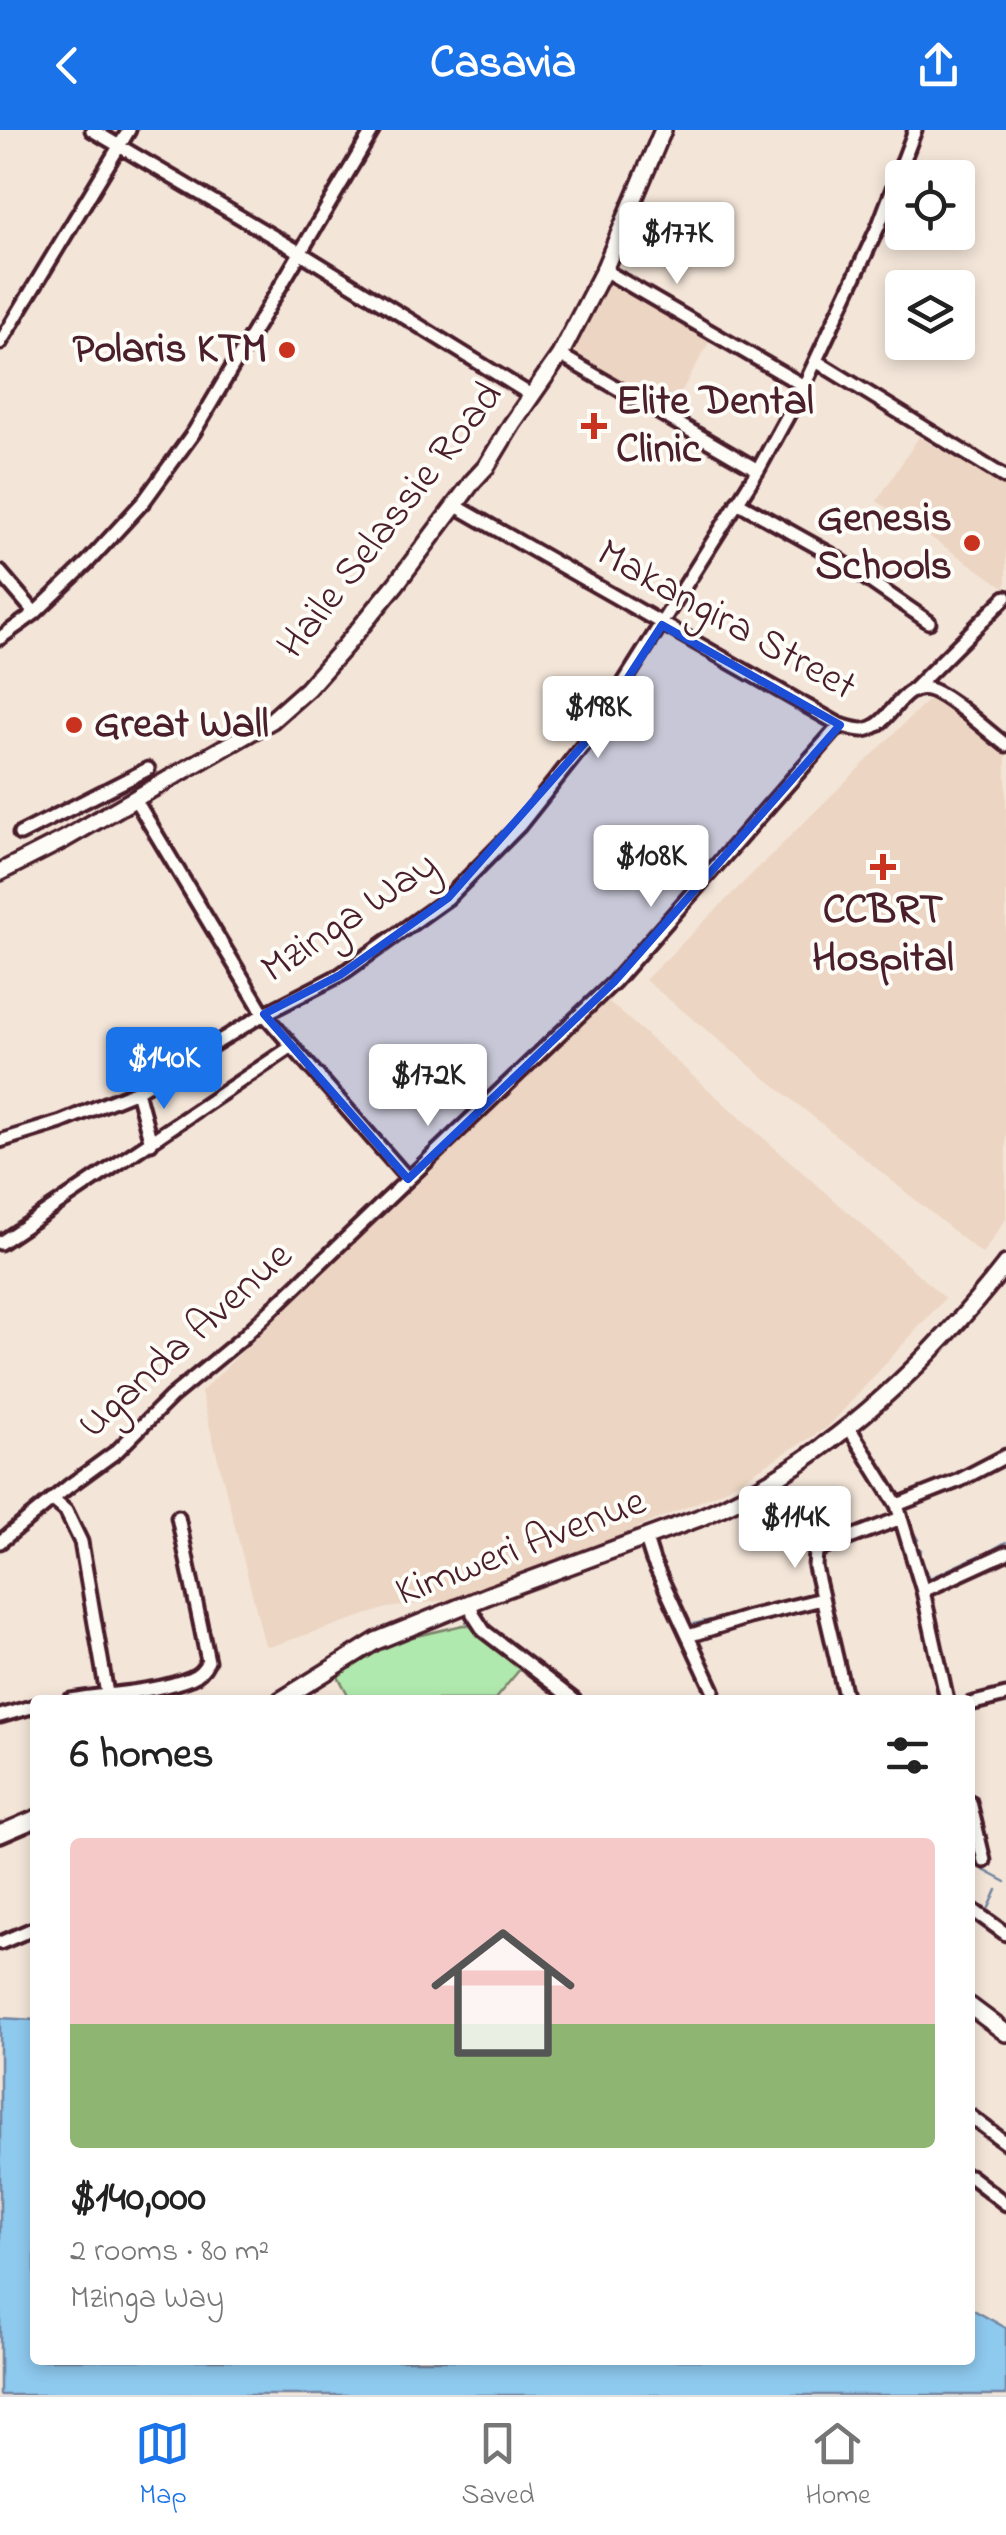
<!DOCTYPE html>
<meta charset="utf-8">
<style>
body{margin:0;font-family:"Indie Flower",sans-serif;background:#f2f2f2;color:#222;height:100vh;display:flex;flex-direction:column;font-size:38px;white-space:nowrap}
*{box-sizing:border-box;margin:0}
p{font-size:32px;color:#767676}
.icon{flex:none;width:55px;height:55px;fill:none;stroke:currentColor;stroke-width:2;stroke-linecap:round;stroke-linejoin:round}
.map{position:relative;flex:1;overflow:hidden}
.details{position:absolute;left:30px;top:1565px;width:945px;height:670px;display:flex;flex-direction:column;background:#fff;border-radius:10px;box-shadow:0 5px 15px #0003}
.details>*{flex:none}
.buttons{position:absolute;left:885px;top:30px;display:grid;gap:20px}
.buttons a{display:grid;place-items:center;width:90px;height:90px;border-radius:10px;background:#fff;box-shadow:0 5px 15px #0003;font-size:50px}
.price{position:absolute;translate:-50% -85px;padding:0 22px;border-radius:10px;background:#fff;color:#222;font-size:32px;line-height:65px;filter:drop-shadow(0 2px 5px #0008)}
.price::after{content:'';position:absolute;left:50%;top:60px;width:30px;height:22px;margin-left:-15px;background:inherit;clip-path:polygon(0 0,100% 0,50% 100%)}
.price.on{background:#1a73e8;color:#fff}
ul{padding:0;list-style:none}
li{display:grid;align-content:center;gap:20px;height:530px;padding:0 40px}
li+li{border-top:2px solid #e0e0e0}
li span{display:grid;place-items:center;height:310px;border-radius:10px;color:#555}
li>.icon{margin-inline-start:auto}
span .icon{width:180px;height:180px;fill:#fffc;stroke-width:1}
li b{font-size:42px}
h2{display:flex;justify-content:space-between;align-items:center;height:120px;padding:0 40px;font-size:42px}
header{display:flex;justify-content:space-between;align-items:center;height:130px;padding:0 40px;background:#1a73e8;color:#fff;font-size:45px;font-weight:800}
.dock{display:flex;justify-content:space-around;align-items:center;height:140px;border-top:2px solid #e0e0e0;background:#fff;font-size:28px;color:#767676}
.dock a{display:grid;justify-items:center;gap:5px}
.dock .on{color:#1a73e8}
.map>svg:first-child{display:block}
</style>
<header><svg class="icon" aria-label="back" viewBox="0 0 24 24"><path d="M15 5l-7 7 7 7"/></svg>Casavia<svg class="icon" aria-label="share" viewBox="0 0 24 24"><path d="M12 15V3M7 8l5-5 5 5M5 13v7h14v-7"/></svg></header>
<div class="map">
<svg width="1006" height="2265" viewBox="0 0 1006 2265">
<rect width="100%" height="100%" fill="#f3e5d8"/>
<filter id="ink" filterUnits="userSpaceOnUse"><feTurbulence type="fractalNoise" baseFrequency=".01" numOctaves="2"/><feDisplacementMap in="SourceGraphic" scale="20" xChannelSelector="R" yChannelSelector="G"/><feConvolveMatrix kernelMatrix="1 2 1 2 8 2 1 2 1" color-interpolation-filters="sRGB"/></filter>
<g filter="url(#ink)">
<path fill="#ecd5c2" d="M 604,145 L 712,207 L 671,280 L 565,219 Z
M 919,307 L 1006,358 L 1006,454 L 1004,457 L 877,371 Z
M 929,569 L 961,589 L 1006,623 L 1006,1089 L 982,1124 L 645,850 Z
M 608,871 L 945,1168 L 828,1297 L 719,1363 L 553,1434 L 492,1464 L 387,1478 L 272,1516 L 265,1515 L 201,1262 L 344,1121 Z"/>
<path fill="#b0e9ad" stroke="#7d846c" stroke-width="2.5" d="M 463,1495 L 469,1495 L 521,1538 L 494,1570 L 351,1570 L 335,1541 L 374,1516 Z"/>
<path fill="#8ec9ee" stroke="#7385a0" stroke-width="2.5" d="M 0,1888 L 35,1890 L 35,2230 L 970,2230 L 970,2178 L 1006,2198 L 1006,2265 L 0,2265 Z"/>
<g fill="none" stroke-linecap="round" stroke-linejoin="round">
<path stroke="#7385a0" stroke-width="2.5" d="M 903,1365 L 942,1351
M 907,1392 L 918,1410
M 873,1405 L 898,1396
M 921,1419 L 920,1427 L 930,1448 L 980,1425
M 988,1422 L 1006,1412
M 729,1486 L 746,1482
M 466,1492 L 469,1492 L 477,1498
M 689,1495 L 720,1488
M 695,1535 L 706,1562
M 978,1737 L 1006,1752
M 987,1782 L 997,1760"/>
<g stroke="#4a1f2b" stroke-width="19">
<path id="street" d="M 92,0 L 301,123 L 531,265
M 604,140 L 804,256
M 0,213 L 129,0
M 560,225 L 758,340
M 816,231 L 1006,348
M 737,372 L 832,425 L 929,492
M 456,376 L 840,595 C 847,597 855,600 863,600 C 891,598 899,553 928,559 C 947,563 988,602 1006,615
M 0,442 L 35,483
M 0,508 L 35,483 L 87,433 L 144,371 L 194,302 L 373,0
M 913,560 L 1006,467
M 135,669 L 264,884 L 408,1049
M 20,704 L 148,639
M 137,961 L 151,1013
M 0,1011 L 61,992 L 137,961 L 264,884 L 340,845 L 448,768 L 519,696 L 589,608 L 758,340 L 804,256 L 879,95 L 915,0
M 0,1113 L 291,917
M 848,1296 L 897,1375 L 923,1461 L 947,1570
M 52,1369 L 66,1381 L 81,1412 L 107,1564
M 897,1375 L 958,1351 L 1006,1326
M 646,1409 L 653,1431 L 713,1560
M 0,1412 L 69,1356 L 117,1321 L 171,1267 L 240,1210 L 614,852 L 840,595
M 923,1461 L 1006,1423
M 471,1473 L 473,1484 L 484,1501 L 574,1570
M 688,1506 L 749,1487 L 822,1469
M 70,1570 C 110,1563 154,1563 191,1548 C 199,1545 204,1539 208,1531 L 178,1387
M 846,1570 L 815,1437 L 816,1421 L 901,1388
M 970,1574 L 1006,1565
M 0,1586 L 35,1576
M 970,1672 L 984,1731
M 970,1778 L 1006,1804
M 0,1813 L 35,1798
M 970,1986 L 1006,2013
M 970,2046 L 1006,2074"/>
</g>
<g stroke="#4a1f2b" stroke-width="22">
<path id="secondary" d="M 0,742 L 63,710 L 272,590 L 307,559 L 345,516 L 396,454 L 473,351 L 486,337 L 512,294 L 560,225 L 604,140 L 663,0
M 281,1570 L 376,1511 L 492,1464 L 699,1388 C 822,1335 924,1239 1006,1134
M 0,1704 L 35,1689
M 970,1876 L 1006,1903"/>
</g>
<use href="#street" stroke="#fdfcf7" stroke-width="11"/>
<use href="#secondary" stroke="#fdfcf7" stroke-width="15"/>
</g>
</g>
<path fill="#1d4ed8" fill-opacity="0.2" stroke="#1d4ed8" stroke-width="8" stroke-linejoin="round" d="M 662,495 L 840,595 L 614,852 L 408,1049 L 264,884 L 340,845 L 448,768 L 589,608 Z"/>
<g fill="#c8321e" stroke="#fdfcf7" stroke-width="4">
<circle cx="287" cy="220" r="10"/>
<path d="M589 281h10v10h10v10h-10v10h-10v-10h-10v-10h10z"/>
<circle cx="972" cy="413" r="10"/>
<circle cx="74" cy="595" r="10"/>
<path d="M878 722h10v10h10v10h-10v10h-10v-10h-10v-10h10z"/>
</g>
<g text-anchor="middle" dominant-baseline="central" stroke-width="8" stroke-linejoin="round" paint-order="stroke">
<g font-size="42" font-weight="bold" fill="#4a1f2b" stroke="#fdfcf7" text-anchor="end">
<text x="267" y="220">Polaris KTM</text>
<text x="616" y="272" text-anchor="start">Elite Dental<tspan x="616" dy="48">Clinic</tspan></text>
<text x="952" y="389">Genesis<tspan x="952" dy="48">Schools</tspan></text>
<text x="94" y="595" text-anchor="start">Great Wall</text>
<text x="883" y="781" text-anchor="middle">CCBRT<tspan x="883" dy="48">Hospital</tspan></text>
</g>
<g font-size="42" fill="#4a1f2b" stroke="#fdfcf7">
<text transform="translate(391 391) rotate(-52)">Haile Selassie Road</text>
<text transform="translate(726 491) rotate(29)">Makangira Street</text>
<text transform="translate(350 788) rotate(-34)">Mzinga Way</text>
<text transform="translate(186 1211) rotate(-42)">Uganda Avenue</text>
<text transform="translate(521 1418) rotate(-21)">Kimweri Avenue</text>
</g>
</g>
</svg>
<div class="buttons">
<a><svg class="icon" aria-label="locate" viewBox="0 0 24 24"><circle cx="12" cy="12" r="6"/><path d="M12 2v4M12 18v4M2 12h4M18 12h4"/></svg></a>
<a><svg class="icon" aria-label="layers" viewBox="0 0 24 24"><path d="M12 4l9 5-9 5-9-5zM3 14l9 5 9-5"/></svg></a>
</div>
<b class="price" style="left:677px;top:157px">$177K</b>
<b class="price" style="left:598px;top:631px">$198K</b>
<b class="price" style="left:651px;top:780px">$108K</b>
<b class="price on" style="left:164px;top:982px">$140K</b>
<b class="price" style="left:428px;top:999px">$172K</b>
<b class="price" style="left:795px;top:1441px">$114K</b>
<section class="details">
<h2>6 homes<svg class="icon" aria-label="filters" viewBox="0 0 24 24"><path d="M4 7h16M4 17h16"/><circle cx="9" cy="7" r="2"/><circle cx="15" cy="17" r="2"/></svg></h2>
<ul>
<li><span style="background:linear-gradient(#f6c9c9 60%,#8fb573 0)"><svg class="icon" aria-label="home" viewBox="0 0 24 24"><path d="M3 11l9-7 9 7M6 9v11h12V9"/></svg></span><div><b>$140,000</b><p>2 rooms · 80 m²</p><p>Mzinga Way</p></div></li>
</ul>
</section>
</div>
<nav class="dock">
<a class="on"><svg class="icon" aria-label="map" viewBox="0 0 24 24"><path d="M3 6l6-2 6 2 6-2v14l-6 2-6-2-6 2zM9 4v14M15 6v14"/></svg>Map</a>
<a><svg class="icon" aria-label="saved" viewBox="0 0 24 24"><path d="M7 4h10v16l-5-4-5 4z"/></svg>Saved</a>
<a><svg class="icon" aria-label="home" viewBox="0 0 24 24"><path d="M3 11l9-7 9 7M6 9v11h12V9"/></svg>Home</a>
</nav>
